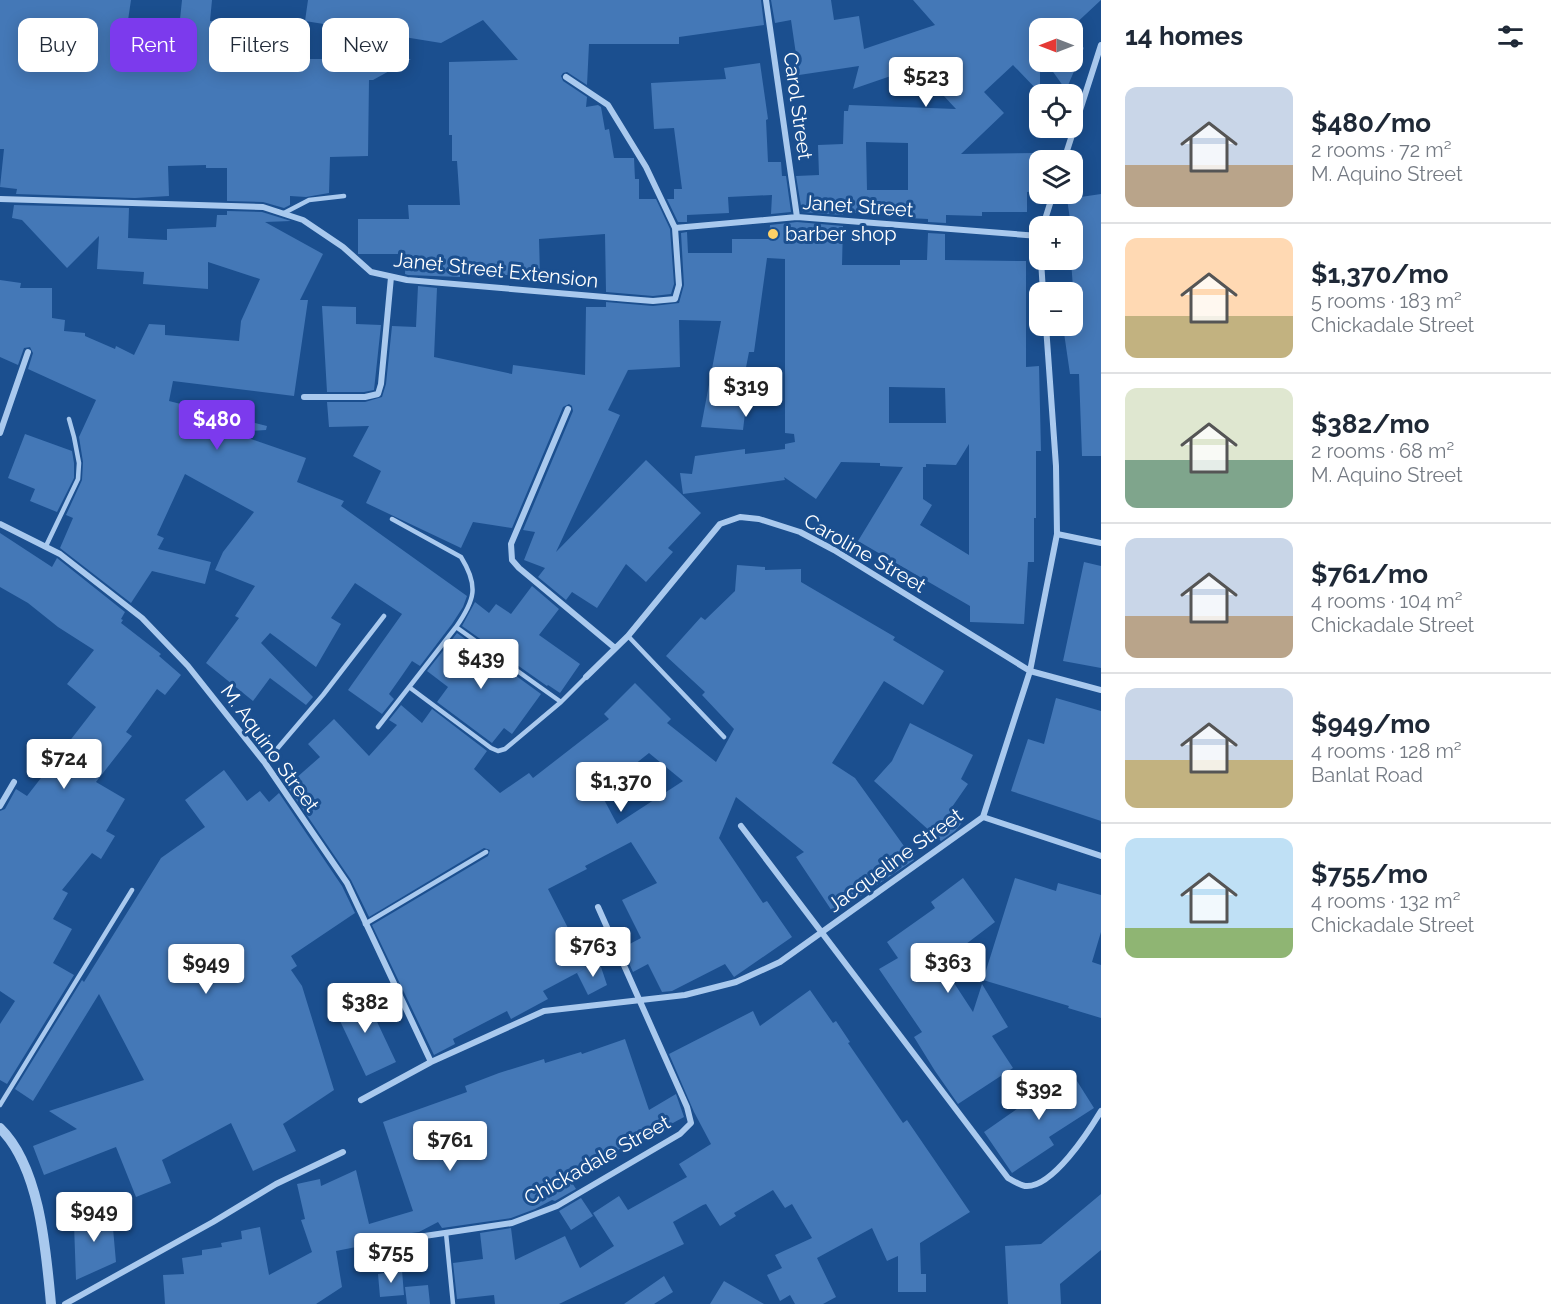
<!DOCTYPE html>
<meta charset="utf-8">
<style>
body{margin:0;font-family:Raleway,sans-serif;background:#f2f2f3;color:#1f2937;height:100vh;display:flex;flex-direction:column;font-size:22px;white-space:nowrap}
*{box-sizing:border-box;margin:0}
p{font-size:20px;color:#747a83}
.icon{flex:none;width:33px;height:33px;fill:none;stroke:currentColor;stroke-width:2;stroke-linecap:round;stroke-linejoin:round}
.map{position:relative;flex:1;overflow:hidden}
.drawer{display:flex;flex-direction:column;background:#fff;width:450px}
.drawer>*{flex:none}
.banner{position:absolute;left:18px;top:18px;width:570px;height:54px;display:flex;gap:12px}
.needle{width:39px;rotate:270deg}
.buttons{position:absolute;left:1029px;top:18px;display:grid;gap:12px}
.buttons a{display:grid;place-items:center;width:54px;height:54px;border-radius:12px;background:#fff;box-shadow:0 3px 15px #0003;font-size:30px}
.price{position:absolute;translate:-50% -51px;padding:0 14px;border-radius:6px;background:#fff;color:#222;font-size:20px;line-height:39px;filter:drop-shadow(0 2px 3px #0008)}
.price::after{content:'';position:absolute;left:50%;top:36px;width:18px;height:14px;margin-left:-9px;background:inherit;clip-path:polygon(0 0,100% 0,50% 100%)}
.price.on{background:#7c3aed;color:#fff}
ul{padding:0;list-style:none}
li{display:flex;align-items:center;gap:18px;height:150px;padding:0 24px}
li+li{border-top:2px solid #e0e1e3}
li span{display:grid;place-items:center;flex:none;width:168px;height:120px;border-radius:12px;color:#555}
li>.icon{margin-inline-start:auto}
span .icon{width:72px;height:72px;fill:#fffc;stroke-width:1}
li b{font-size:26px}
h2{display:flex;justify-content:space-between;align-items:center;height:72px;padding:0 24px;font-size:26px}
.pill{padding:0 21px;border-radius:12px;background:#fff;box-shadow:0 3px 15px #0003;font-size:21px;line-height:54px}
.pill.on{background:#7c3aed;color:#fff}
main{display:flex;flex:1;min-height:0}
.map>svg:first-child{display:block}
</style>
<main>
<div class="map">
<svg width="1101" height="1304" viewBox="0 0 1101 1304">
<rect width="100%" height="100%" fill="#1b4f8f"/>
<path fill="#4478b7" fill-rule="evenodd" d="M 0,0 L 131,0 L 123,54 L 176,58 L 182,0 L 212,0 L 210,21 L 250,24 L 248,43 L 290,46 L 289,59 L 411,59 L 373,80 L 369,80 L 368,156 L 330,157 L 329,193 L 306,197 L 290,196 L 290,205 L 284,208 L 263,202 L 227,201 L 227,168 L 206,168 L 206,165 L 168,166 L 169,196 L 135,198 L 16,194 L 17,189 L 0,187 L 4,149 L 0,149 Z
M 308,0 L 761,0 L 764,25 L 679,37 L 679,44 L 589,44 L 587,85 L 567,72 L 563,73 L 561,76 L 563,81 L 587,97 L 586,107 L 598,105 L 601,107 L 605,130 L 609,129 L 614,158 L 634,158 L 635,179 L 639,179 L 639,199 L 656,199 L 670,229 L 674,284 L 671,294 L 653,296 L 606,292 L 605,234 L 539,239 L 540,275 L 460,275 L 460,277 L 408,275 L 405,274 L 406,254 L 358,254 L 358,219 L 409,219 L 408,205 L 460,205 L 457,161 L 452,161 L 452,135 L 449,135 L 449,62 L 518,60 L 483,20 L 441,43 L 305,21 Z
M 771,0 L 831,0 L 834,20 L 859,16 L 864,49 L 935,25 L 913,0 L 1101,0 L 1071,28 L 1040,28 L 1040,93 L 1013,65 L 984,92 L 1004,113 L 961,154 L 1037,153 L 1037,191 L 1027,192 L 1027,212 L 982,212 L 982,216 L 946,215 L 946,223 L 928,222 L 928,219 L 908,218 L 908,213 L 843,213 L 843,215 L 802,212 L 796,176 L 819,175 L 818,145 L 843,144 L 844,111 L 848,111 L 849,105 L 956,109 L 917,67 L 853,89 L 859,66 L 799,75 L 791,20 L 775,23 ZM 866,142 L 908,143 L 908,190 L 867,190 Z
M 1072,35 L 1084,48 L 1066,90 L 1046,62 L 1072,62 Z
M 760,63 L 768,119 L 766,120 L 768,162 L 781,162 L 782,176 L 786,176 L 791,212 L 771,214 L 772,195 L 728,197 L 729,213 L 687,215 L 687,222 L 678,222 L 667,199 L 674,199 L 674,189 L 682,189 L 674,128 L 654,129 L 651,83 L 726,79 L 724,68 Z
M 1101,194 L 1101,456 L 1082,456 L 1079,374 L 1070,374 L 1063,326 L 1072,326 L 1072,317 L 1075,317 L 1071,260 L 1072,260 L 1072,226 L 1071,226 L 1067,199 Z
M 14,205 L 129,208 L 128,238 L 167,240 L 167,229 L 216,227 L 217,215 L 227,215 L 227,211 L 262,212 L 291,221 L 265,222 L 323,254 L 300,300 L 308,300 L 294,396 L 173,381 L 169,401 L 267,426 L 266,430 L 231,432 L 306,458 L 297,482 L 344,501 L 341,506 L 467,596 L 463,607 L 452,624 L 420,666 L 412,661 L 401,677 L 389,694 L 394,699 L 382,714 L 348,690 L 402,614 L 355,583 L 331,618 L 341,624 L 316,667 L 270,633 L 261,643 L 313,697 L 306,705 L 270,678 L 253,701 L 206,663 L 239,618 L 235,616 L 255,586 L 215,570 L 223,552 L 254,512 L 185,474 L 157,535 L 164,538 L 158,549 L 211,562 L 205,584 L 152,571 L 131,603 L 60,548 L 73,518 L 66,515 L 82,480 L 83,462 L 79,437 L 96,400 L 28,369 L 33,353 L 30,347 L 24,348 L 18,365 L 0,357 L 0,280 L 21,283 L 20,288 L 52,288 L 52,318 L 65,320 L 64,331 L 85,333 L 85,336 L 115,349 L 116,346 L 134,355 L 149,324 L 165,325 L 165,335 L 239,341 L 241,321 L 260,279 L 208,262 L 208,289 L 143,284 L 144,272 L 97,269 L 99,236 L 67,268 L 22,220 L 12,218 Z
M 797,222 L 843,226 L 842,265 L 900,265 L 900,260 L 927,260 L 928,233 L 945,234 L 945,260 L 1026,261 L 1026,367 L 1039,366 L 1041,451 L 1036,451 L 1036,518 L 1034,518 L 1034,562 L 1028,562 L 1024,624 L 970,622 L 970,606 L 858,541 L 903,467 L 880,466 L 880,463 L 841,462 L 816,499 L 784,477 L 785,480 L 683,494 L 680,473 L 692,474 L 695,456 L 745,449 L 745,454 L 785,449 L 785,444 L 795,442 L 794,434 L 785,433 L 785,259 L 767,258 L 754,352 L 749,352 L 742,388 L 748,388 L 743,430 L 701,427 L 721,321 L 679,320 L 680,367 L 628,370 L 608,410 L 620,415 L 556,552 L 646,460 L 701,513 L 668,548 L 673,552 L 646,582 L 626,564 L 597,608 L 572,592 L 566,600 L 538,577 L 545,568 L 524,560 L 535,532 L 523,530 L 573,411 L 572,406 L 569,404 L 563,407 L 512,528 L 473,522 L 461,548 L 366,503 L 381,471 L 353,456 L 369,426 L 329,427 L 327,402 L 365,402 L 382,397 L 386,384 L 392,326 L 416,327 L 418,286 L 437,288 L 434,357 L 512,374 L 513,365 L 585,375 L 586,307 L 606,307 L 606,302 L 653,306 L 679,303 L 684,285 L 681,233 L 687,232 L 688,253 L 732,253 L 732,239 L 769,239 L 770,225 ZM 889,387 L 945,388 L 946,423 L 889,423 ZM 969,444 L 969,555 L 920,525 L 932,505 L 923,499 L 923,467 L 926,467 L 926,464 L 956,465 Z
M 322,306 L 356,307 L 356,324 L 381,325 L 374,390 L 364,392 L 327,392 Z
M 25,434 L 72,451 L 74,463 L 74,478 L 57,512 L 30,501 L 35,489 L 8,478 Z
M 0,533 L 52,567 L 57,558 L 125,612 L 121,619 L 123,620 L 121,623 L 161,654 L 159,656 L 181,675 L 165,695 L 157,689 L 126,732 L 132,736 L 96,782 L 125,799 L 106,831 L 115,836 L 101,859 L 92,853 L 62,890 L 68,893 L 53,919 L 72,929 L 53,963 L 74,975 L 7,1084 L 0,1080 L 0,1024 L 15,1001 L 0,991 L 0,811 L 5,809 L 16,789 L 27,796 L 96,707 L 67,684 L 94,650 L 58,627 L 28,603 L 0,587 Z
M 1084,562 L 1101,566 L 1101,668 L 1063,661 Z
M 737,565 L 765,567 L 765,570 L 801,569 L 801,582 L 895,637 L 893,640 L 944,671 L 923,705 L 884,681 L 832,763 L 855,778 L 914,860 L 834,914 L 796,857 L 804,852 L 736,797 L 719,838 L 763,903 L 767,901 L 792,937 L 734,977 L 725,964 L 672,991 L 662,992 L 648,964 L 633,972 L 622,948 L 641,938 L 622,900 L 657,883 L 631,842 L 585,866 L 587,869 L 548,889 L 588,967 L 543,991 L 548,999 L 511,1019 L 507,1011 L 453,1039 L 455,1044 L 434,1055 L 372,925 L 488,856 L 490,850 L 484,848 L 369,917 L 351,880 L 287,786 L 320,757 L 308,744 L 334,719 L 369,756 L 397,725 L 389,720 L 401,705 L 422,723 L 432,709 L 487,751 L 474,769 L 500,793 L 529,773 L 533,778 L 609,719 L 604,714 L 635,683 L 671,719 L 667,723 L 716,762 L 734,729 L 702,695 L 705,692 L 666,656 L 701,617 L 705,620 L 735,591 ZM 649,753 L 683,781 L 617,824 L 600,792 Z
M 532,586 L 559,609 L 539,635 L 580,664 L 560,693 L 548,685 L 547,686 L 462,626 L 475,602 L 489,613 L 496,604 L 511,614 Z
M 457,633 L 541,694 L 512,734 L 504,728 L 492,743 L 437,702 L 448,687 L 427,671 Z
M 1056,698 L 1101,711 L 1101,821 L 1011,791 L 1028,739 L 1044,744 Z
M 910,723 L 973,755 L 961,779 L 968,784 L 952,807 L 965,819 L 955,831 L 941,841 L 874,781 L 892,761 Z
M 224,770 L 247,801 L 260,791 L 269,802 L 279,793 L 342,886 L 355,913 L 291,956 L 297,966 L 291,970 L 302,986 L 334,1090 L 283,1124 L 296,1151 L 253,1171 L 231,1123 L 162,1160 L 171,1183 L 136,1197 L 116,1147 L 44,1175 L 33,1146 L 77,1129 L 49,1111 L 144,1080 L 99,994 L 33,1101 L 15,1089 L 82,980 L 84,982 L 161,858 L 205,827 L 185,800 Z
M 963,878 L 995,922 L 941,963 L 973,1012 L 982,984 L 1008,1027 L 992,1036 L 1013,1068 L 958,1104 L 935,1071 L 914,1037 L 922,1032 L 879,969 L 898,958 L 887,942 L 935,908 L 931,902 Z
M 1015,878 L 1056,891 L 1058,883 L 1101,895 L 1101,932 L 1092,962 L 1101,965 L 1101,1018 L 1068,1008 L 1069,1006 L 983,980 Z
M 599,961 L 607,985 L 588,995 L 577,973 Z
M 810,990 L 833,1023 L 836,1021 L 850,1042 L 848,1043 L 903,1123 L 907,1120 L 970,1212 L 920,1243 L 921,1274 L 926,1274 L 926,1292 L 898,1292 L 898,1256 L 887,1261 L 872,1228 L 817,1258 L 836,1297 L 823,1304 L 795,1304 L 790,1295 L 780,1301 L 767,1275 L 782,1268 L 775,1255 L 812,1238 L 792,1204 L 785,1208 L 773,1190 L 734,1213 L 736,1216 L 720,1226 L 706,1204 L 703,1205 L 673,1222 L 684,1244 L 559,1304 L 495,1304 L 494,1295 L 457,1299 L 453,1263 L 483,1259 L 480,1233 L 511,1228 L 515,1260 L 565,1236 L 580,1268 L 614,1246 L 593,1213 L 619,1196 L 628,1210 L 687,1177 L 679,1164 L 711,1144 L 694,1112 L 669,1054 L 753,1011 L 760,1026 Z
M 363,992 L 396,1062 L 366,1076 L 333,1006 Z
M 625,1039 L 649,1110 L 676,1094 L 684,1117 L 660,1130 L 658,1127 L 569,1178 L 576,1189 L 555,1201 L 552,1200 L 535,1209 L 511,1218 L 442,1228 L 438,1222 L 419,1232 L 390,1236 L 386,1241 L 336,1251 L 342,1287 L 316,1304 L 165,1304 L 163,1275 L 184,1274 L 182,1258 L 202,1255 L 202,1250 L 222,1247 L 221,1243 L 242,1239 L 241,1231 L 260,1227 L 269,1275 L 312,1252 L 301,1220 L 305,1219 L 297,1184 L 320,1179 L 321,1186 L 356,1170 L 369,1224 L 413,1211 L 383,1122 L 467,1092 L 465,1086 L 499,1073 L 544,1059 L 545,1063 L 581,1052 L 582,1054 Z
M 1070,1070 L 1094,1108 L 1049,1137 L 1054,1145 L 1012,1173 L 984,1132 L 1030,1100 L 1028,1097 Z
M 1101,1194 L 1101,1250 L 1060,1284 L 1061,1304 L 1008,1304 L 1005,1246 L 1041,1244 Z
M 581,1198 L 593,1216 L 571,1230 L 559,1211 Z
M 111,1206 L 116,1262 L 76,1280 L 74,1224 Z
M 402,1270 L 404,1295 L 380,1297 L 378,1274 Z
M 664,1276 L 673,1292 L 654,1304 L 624,1304 Z
M 724,1281 L 764,1304 L 710,1304 Z
M 428,1285 L 430,1304 L 407,1304 L 405,1287 Z"/>
<g fill="none" stroke-linecap="round" stroke-linejoin="round">
<path stroke="#a9c9ee" stroke-width="4.5" d="M 284,213 L 309,200 L 344,196
M 392,519 L 461,557 C 479,586 475,600 456,627
M 46,546 L 78,479 L 79,463 L 74,437 L 69,419
M 628,636 L 724,737
M 409,687 L 491,748 L 498,751 L 505,749 L 561,702 L 586,677
M 378,727 L 456,627 L 561,702
M 265,763 L 323,695 L 384,616
M 365,924 L 486,852
M 0,1105 L 132,890
M 446,1233 L 453,1304"/>
<path stroke="#a9c9ee" stroke-width="6" d="M 766,0 L 797,217
M 1064,160 L 1101,45
M 0,199 L 263,207 L 303,220 L 343,247 L 371,272 L 407,280 L 628,299 L 653,301 L 675,299 L 679,285 L 675,228 L 646,167 L 608,105 L 566,77
M 1043,226 L 1053,194
M 675,228 L 797,217 L 1039,236
M 1041,260 L 1043,292
M 304,397 L 365,397 L 378,394 L 381,384 L 391,277
M 568,409 L 511,544 L 512,560 L 519,568 L 615,648
M 0,433 L 28,352
M 0,524 L 60,554 L 142,618 L 188,666 L 265,763 L 347,883 L 431,1062
M 1057,534 L 1101,543
M 586,677 L 628,636 L 720,524 L 740,517 L 759,519 L 800,532 L 834,550 L 1030,671 L 1101,690
M 0,806 L 14,782
M 983,817 L 1101,856
M 741,826 L 1008,1178 C 1013,1181 1020,1185 1025,1186 C 1052,1189 1089,1131 1101,1111
M 361,1100 L 431,1062 L 544,1011 L 685,995 L 736,982 L 780,962 L 983,817 L 1030,671 L 1057,534 L 1056,466 L 1046,326
M 391,1241 L 512,1223 L 557,1206 L 680,1134 L 691,1123 L 687,1107 L 598,907
M 65,1304 L 213,1222 L 276,1184 L 343,1152"/>
<path stroke="#a9c9ee" stroke-width="10" d="M 0,1128 C 40,1167 46,1251 51,1304"/>
</g>
<circle fill="#ffd166" stroke="#1b4f8f" stroke-width="2" cx="773" cy="234" r="6"/>
<g text-anchor="middle" dominant-baseline="central" stroke-width="6" stroke-linejoin="round" paint-order="stroke">
<g font-size="20" fill="#fff" stroke="#1b4f8f">
<text transform="translate(798 106) rotate(82)">Carol Street</text>
<text transform="translate(858 206) rotate(4)">Janet Street</text>
<text transform="translate(496 270) rotate(6)">Janet Street Extension</text>
<text transform="translate(865 553) rotate(30)">Caroline Street</text>
<text transform="translate(270 748) rotate(54)">M. Aquino Street</text>
<text transform="translate(895 860) rotate(-36)">Jacqueline Street</text>
<text transform="translate(597 1160) rotate(-29)">Chickadale Street</text>
</g>
<g font-size="20" fill="#fff" stroke="#1b4f8f" text-anchor="start">
<text x="785" y="234">barber shop</text>
</g>
</g>
</svg>
<div class="buttons">
<a><svg class="needle" viewBox="-14 -14 28 28"><path d="M0-13l5 13h-10z" fill="#e53935"/><path d="M0 13l5-13h-10z" fill="#747a83"/></svg></a>
<a><svg class="icon" aria-label="locate" viewBox="0 0 24 24"><circle cx="12" cy="12" r="6"/><path d="M12 2v4M12 18v4M2 12h4M18 12h4"/></svg></a>
<a><svg class="icon" aria-label="layers" viewBox="0 0 24 24"><path d="M12 4l9 5-9 5-9-5zM3 14l9 5 9-5"/></svg></a>
<a>+</a>
<a>−</a>
</div>
<b class="price" style="left:926px;top:108px">$523</b>
<b class="price" style="left:746px;top:418px">$319</b>
<b class="price on" style="left:217px;top:451px">$480</b>
<b class="price" style="left:481px;top:690px">$439</b>
<b class="price" style="left:64px;top:790px">$724</b>
<b class="price" style="left:621px;top:813px">$1,370</b>
<b class="price" style="left:593px;top:978px">$763</b>
<b class="price" style="left:948px;top:994px">$363</b>
<b class="price" style="left:206px;top:995px">$949</b>
<b class="price" style="left:365px;top:1034px">$382</b>
<b class="price" style="left:1039px;top:1121px">$392</b>
<b class="price" style="left:450px;top:1172px">$761</b>
<b class="price" style="left:94px;top:1243px">$949</b>
<b class="price" style="left:391px;top:1284px">$755</b>
<div class="banner">
<a class="pill">Buy</a>
<a class="pill on">Rent</a>
<a class="pill">Filters</a>
<a class="pill">New</a>
</div>
</div>
<section class="drawer">
<h2>14 homes<svg class="icon" aria-label="filters" viewBox="0 0 24 24"><path d="M4 7h16M4 17h16"/><circle cx="9" cy="7" r="2"/><circle cx="15" cy="17" r="2"/></svg></h2>
<ul>
<li><span style="background:linear-gradient(#c9d6e8 65%,#b9a48a 0)"><svg class="icon" aria-label="home" viewBox="0 0 24 24"><path d="M3 11l9-7 9 7M6 9v11h12V9"/></svg></span><div><b>$480/mo</b><p>2 rooms · 72 m²</p><p>M. Aquino Street</p></div></li>
<li><span style="background:linear-gradient(#ffd9b3 65%,#c2b280 0)"><svg class="icon" aria-label="home" viewBox="0 0 24 24"><path d="M3 11l9-7 9 7M6 9v11h12V9"/></svg></span><div><b>$1,370/mo</b><p>5 rooms · 183 m²</p><p>Chickadale Street</p></div></li>
<li><span style="background:linear-gradient(#dfe7d0 60%,#7fa58c 0)"><svg class="icon" aria-label="home" viewBox="0 0 24 24"><path d="M3 11l9-7 9 7M6 9v11h12V9"/></svg></span><div><b>$382/mo</b><p>2 rooms · 68 m²</p><p>M. Aquino Street</p></div></li>
<li><span style="background:linear-gradient(#c9d6e8 65%,#b9a48a 0)"><svg class="icon" aria-label="home" viewBox="0 0 24 24"><path d="M3 11l9-7 9 7M6 9v11h12V9"/></svg></span><div><b>$761/mo</b><p>4 rooms · 104 m²</p><p>Chickadale Street</p></div></li>
<li><span style="background:linear-gradient(#c9d6e8 60%,#c2b280 0)"><svg class="icon" aria-label="home" viewBox="0 0 24 24"><path d="M3 11l9-7 9 7M6 9v11h12V9"/></svg></span><div><b>$949/mo</b><p>4 rooms · 128 m²</p><p>Banlat Road</p></div></li>
<li><span style="background:linear-gradient(#bfe0f5 75%,#8fb573 0)"><svg class="icon" aria-label="home" viewBox="0 0 24 24"><path d="M3 11l9-7 9 7M6 9v11h12V9"/></svg></span><div><b>$755/mo</b><p>4 rooms · 132 m²</p><p>Chickadale Street</p></div></li>
</ul>
</section>
</main>
